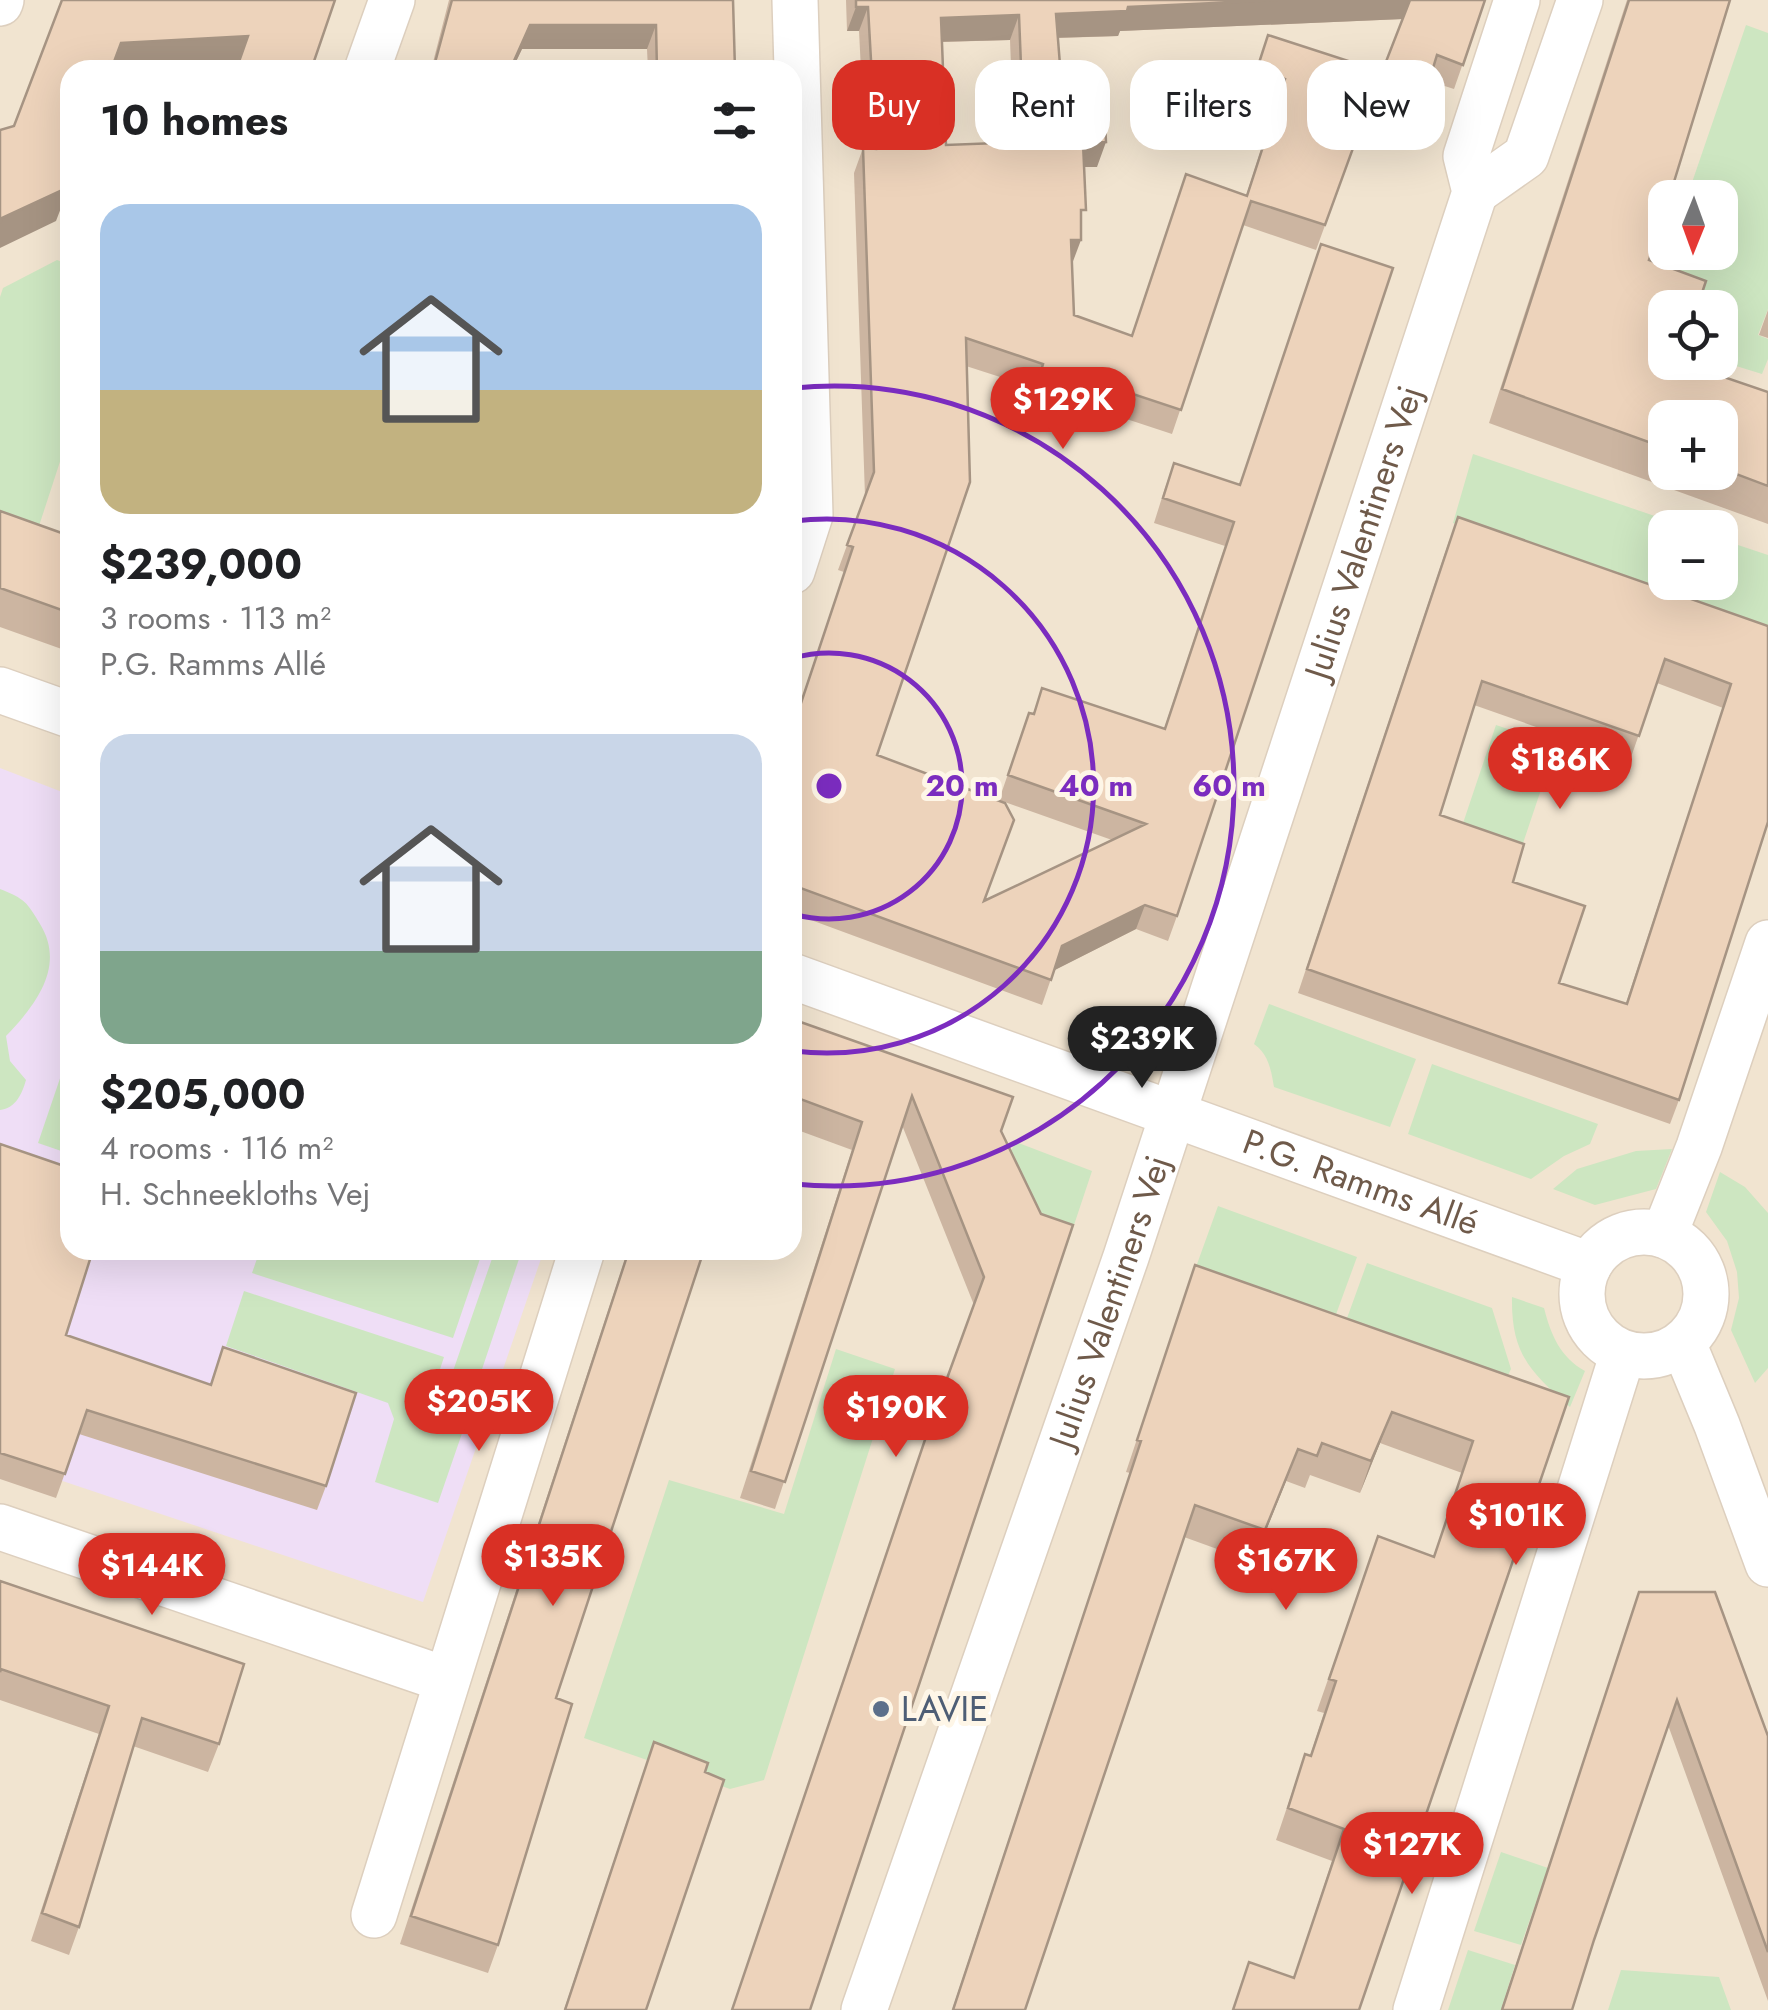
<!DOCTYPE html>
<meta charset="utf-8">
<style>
body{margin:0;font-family:Jost,sans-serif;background:#f2f2f2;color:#202124;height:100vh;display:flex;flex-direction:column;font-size:38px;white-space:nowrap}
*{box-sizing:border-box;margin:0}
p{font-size:32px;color:#757577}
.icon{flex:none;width:55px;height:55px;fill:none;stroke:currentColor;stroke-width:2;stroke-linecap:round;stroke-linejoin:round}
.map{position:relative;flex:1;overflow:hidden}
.side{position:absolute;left:60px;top:60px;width:742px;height:1200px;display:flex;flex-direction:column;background:#fff;border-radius:30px;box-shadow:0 10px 40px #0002}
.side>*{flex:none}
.guide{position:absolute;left:832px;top:60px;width:785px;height:90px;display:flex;gap:20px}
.needle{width:65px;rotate:181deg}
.tools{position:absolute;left:1648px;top:180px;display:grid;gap:20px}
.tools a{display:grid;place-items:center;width:90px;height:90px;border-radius:20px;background:#fff;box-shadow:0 10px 40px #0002;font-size:50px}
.price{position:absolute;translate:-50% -85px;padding:0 22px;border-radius:35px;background:#d93025;color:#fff;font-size:32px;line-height:65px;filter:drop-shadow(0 2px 5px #0008)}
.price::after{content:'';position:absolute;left:50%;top:60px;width:30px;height:22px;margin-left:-15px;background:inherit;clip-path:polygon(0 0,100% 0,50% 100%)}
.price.active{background:#222;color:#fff}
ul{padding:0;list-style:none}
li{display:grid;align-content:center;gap:20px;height:530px;padding:0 40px}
li span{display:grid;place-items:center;height:310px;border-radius:30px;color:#555}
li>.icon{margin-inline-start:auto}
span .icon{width:180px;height:180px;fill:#fffc;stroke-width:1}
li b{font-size:42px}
h2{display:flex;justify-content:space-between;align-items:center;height:120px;padding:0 40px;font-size:42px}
.tag{padding:0 35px;border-radius:30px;background:#fff;box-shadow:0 10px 40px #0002;font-size:35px;line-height:90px}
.tag.active{background:#d93025;color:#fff}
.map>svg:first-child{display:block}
</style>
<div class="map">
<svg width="1768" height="2010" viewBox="0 0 1768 2010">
<rect width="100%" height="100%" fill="#faf2e1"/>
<path fill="#f1e4d0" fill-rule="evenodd" d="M 0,0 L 1768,0 L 1768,2010 L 0,2010 ZM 70,70 L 792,70 L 792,1250 L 70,1250 ZM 1665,198 L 1720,198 L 1720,252 L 1665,252 ZM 1665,308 L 1720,308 L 1720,362 L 1665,362 ZM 1665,418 L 1720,418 L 1720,472 L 1665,472 ZM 1665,528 L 1720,528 L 1720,582 L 1665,582 Z"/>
<path fill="#efdef6" d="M 0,768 L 70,795 L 70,1250 L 544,1250 L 423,1602 L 0,1460 Z"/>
<path fill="#cde6c1" d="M 1746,25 L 1768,33 L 1768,309 L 1758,335 L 1768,339 L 1768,359 L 1762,374 L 1720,361 L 1720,308 L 1701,307 L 1656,292 L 1669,253 L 1720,252 L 1720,198 L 1687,197 Z
M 57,260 L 70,265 L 70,431 L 38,529 L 0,515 L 0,297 L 3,288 Z
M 1473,454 L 1687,527 L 1665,528 L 1665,582 L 1720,582 L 1720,539 L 1768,555 L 1768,628 L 1453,523 Z
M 1496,725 L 1556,745 L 1516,864 L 1456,844 Z
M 0,889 C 25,899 27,902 40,924 C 66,966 36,1005 6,1036 L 10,1061 L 26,1080 C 22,1094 16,1108 0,1110 Z
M 1269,1004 L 1416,1059 L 1390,1127 L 1274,1087 C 1271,1070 1269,1055 1254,1044 Z
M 70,1049 L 70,1154 L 38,1143 Z
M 1432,1064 L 1598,1124 L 1590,1144 L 1564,1156 L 1531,1179 L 1408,1134 Z
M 1016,1142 L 1092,1171 L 1067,1246 L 1040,1237 L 1003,1164 Z
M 1672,1149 L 1656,1189 L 1595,1205 L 1553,1189 L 1577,1169 L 1636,1151 Z
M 1720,1172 L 1745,1187 L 1768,1213 L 1768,1368 L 1755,1383 L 1731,1330 L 1739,1298 L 1737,1272 L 1727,1241 L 1706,1212 Z
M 1218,1206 L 1357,1257 L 1331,1328 L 1192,1278 Z
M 260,1250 L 483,1250 L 453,1338 L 252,1273 Z
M 495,1250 L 522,1250 L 470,1405 L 444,1397 Z
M 1367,1263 L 1492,1308 L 1511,1369 L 1502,1388 L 1342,1332 Z
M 244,1291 L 444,1357 L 430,1400 L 469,1413 L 438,1503 L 375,1482 L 394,1419 L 388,1403 L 226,1346 Z
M 1512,1297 L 1544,1308 C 1551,1335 1560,1357 1585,1371 L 1570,1407 C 1530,1372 1511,1353 1512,1297 Z
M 836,1349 L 895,1369 L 764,1780 L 730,1789 L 584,1738 L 669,1480 L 784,1514 Z
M 1501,1852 L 1548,1868 L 1521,1945 L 1474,1931 Z
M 1468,1950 L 1515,1965 L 1501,2010 L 1448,2010 Z
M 1621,1970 L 1719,1977 L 1731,2010 L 1608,2010 Z"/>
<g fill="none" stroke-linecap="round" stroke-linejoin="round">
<g stroke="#ddcfbe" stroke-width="48">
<g id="minor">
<path d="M 0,3 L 1,0"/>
<path d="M 367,70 L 392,0"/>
<path d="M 1475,192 L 1526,156 L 1580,0"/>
<path d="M 792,571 L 810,515 L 795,0"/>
<path d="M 0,690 L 70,715"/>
<path id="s1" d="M 792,976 L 1589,1265"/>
<circle cx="1644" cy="1294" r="62"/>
<path d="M 1664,1235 L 1699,1147 L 1768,943"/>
<path d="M 1683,1343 L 1717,1425 L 1768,1564"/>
<path d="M 0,1527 L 447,1680"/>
<path d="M 374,1915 L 582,1250"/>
<path id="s2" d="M 864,2010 L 1126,1257 L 1475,192 L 1466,156 L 1517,0"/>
<path d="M 1416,2010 L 1623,1353"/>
</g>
</g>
<use href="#minor" stroke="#fff" stroke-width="45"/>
</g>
<path fill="#ccb5a1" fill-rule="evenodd" d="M 449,0 L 733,0 L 735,70 L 648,70 L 647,49 L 522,49 L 512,70 L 431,70 Z
M 846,0 L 1485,0 L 1454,89 L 1429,81 L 1407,149 L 1359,132 L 1316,250 L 1243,225 L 1172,434 L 1081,404 L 1071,433 L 1025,420 L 1034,388 L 966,366 L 877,755 L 984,901 L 1112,840 L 999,800 L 1029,713 L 1033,714 L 1042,688 L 1164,729 L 1225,546 L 1154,523 L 1165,488 L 1174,463 L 1240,485 L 1177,916 L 1168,941 L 1136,929 L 1054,970 L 1042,1005 L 792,913 L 792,728 L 844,572 L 838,570 L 865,496 L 854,173 L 863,148 L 865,148 L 859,31 L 847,31 ZM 1403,19 L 1382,72 L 1268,35 L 1248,94 L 1276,103 L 1246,196 L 1131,336 L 1074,315 L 1072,264 L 1081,224 L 1084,167 L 1097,167 L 1063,103 L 1058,38 L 1118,36 L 1120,31 ZM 1010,40 L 1014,142 L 946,145 L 942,42 Z
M 1627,0 L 1730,0 L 1649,260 L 1665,362 L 1768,392 L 1768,524 L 1489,423 ZM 1665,418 L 1720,418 L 1720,472 L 1665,472 Z
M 1768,310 L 1768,338 L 1759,335 Z
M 0,511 L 70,536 L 70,652 L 0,627 Z
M 1449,541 L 1768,626 L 1679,1100 L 1670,1124 L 1298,993 ZM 1657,683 L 1723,708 L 1626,1003 L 1559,983 L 1513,882 L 1440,815 L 1474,705 L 1630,760 Z
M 792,1019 L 1001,1131 L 1041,1214 L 974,1305 L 902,1125 L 775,1509 L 740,1498 L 852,1150 L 792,1128 Z
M 0,1144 L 66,1335 L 210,1385 L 223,1347 L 326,1486 L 317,1510 L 79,1434 L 56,1498 L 0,1479 Z
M 628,1250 L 704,1250 L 556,1698 L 498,1945 L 488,1973 L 400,1944 Z
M 1195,1265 L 1569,1397 L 1359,2010 L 1294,1977 L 1332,1861 L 1276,1840 L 1305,1754 L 1310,1756 L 1324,1713 L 1317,1711 L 1378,1536 L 1434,1557 L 1462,1473 L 1380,1443 L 1360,1493 L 1310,1475 L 1305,1488 L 1286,1481 L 1253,1562 L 1184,1537 L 1025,2010 L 952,2010 L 1130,1473 L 1126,1472 Z
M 0,1581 L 219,1744 L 208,1772 L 133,1746 L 79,1927 L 69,1955 L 31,1941 L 99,1734 L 0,1700 Z
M 1639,1592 L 1768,1736 L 1768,2001 L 1668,1725 L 1501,2010 Z
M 654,1742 L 646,2010 L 564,2010 L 644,1770 Z"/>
<path fill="#a69483" d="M 1279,0 L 1410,0 L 1403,19 L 1120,31 L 1118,36 L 1048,38 L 1056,14 L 1128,7 Z
M 856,7 L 868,7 L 859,31 L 847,31 Z
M 1019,15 L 1010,40 L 932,42 L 941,18 Z
M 530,25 L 656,25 L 647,49 L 522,49 L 512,70 L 514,61 Z
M 248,36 L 235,70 L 111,70 L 121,43 Z
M 1106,142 L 1097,167 L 1074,167 L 1083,143 Z
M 69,187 L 56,221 L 0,248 L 0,223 L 2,218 Z
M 1071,240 L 1081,240 L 1072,264 Z
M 1145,905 L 1136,929 L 1053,971 L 1062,946 Z
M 1392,1412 L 1380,1443 L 1360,1493 L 1371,1461 Z
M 1298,1449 L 1286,1481 L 1253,1562 L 1265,1530 Z"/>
<path fill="#edd3bb" stroke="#a69483" stroke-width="2.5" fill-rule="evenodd" d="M 62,0 L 335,0 L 311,70 L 236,70 L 248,36 L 121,43 L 111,70 L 70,70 L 70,183 L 69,187 L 2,218 L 0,223 L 0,130 L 14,126 Z
M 452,0 L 733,0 L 735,70 L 657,70 L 656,25 L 530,25 L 514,61 L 512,70 L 433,70 Z
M 856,0 L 1279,0 L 1128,7 L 1127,11 L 1056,14 L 1063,103 L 1104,101 L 1106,142 L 1083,143 L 1086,210 L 1081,210 L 1081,240 L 1071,240 L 1074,315 L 1132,336 L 1186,174 L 1247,196 L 1285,79 L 1257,69 L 1268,35 L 1382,72 L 1410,0 L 1485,0 L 1463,65 L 1437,55 L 1416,124 L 1368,107 L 1325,225 L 1251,201 L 1181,410 L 1088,379 L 1080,408 L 1034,395 L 1043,364 L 966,338 L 970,482 L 877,755 L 1005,803 L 1014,820 L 984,901 L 1146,824 L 1008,775 L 1029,713 L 1034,714 L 1042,688 L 1165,729 L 1234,522 L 1163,498 L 1174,463 L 1240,485 L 1321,244 L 1393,268 L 1177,916 L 1145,905 L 1062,946 L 1051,980 L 792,885 L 792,730 L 853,547 L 847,545 L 874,472 L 863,148 L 876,149 L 868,7 L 856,7 ZM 1019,15 L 1024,142 L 946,145 L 941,18 Z
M 1629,0 L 1730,0 L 1669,198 L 1665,198 L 1665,210 L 1649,260 L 1706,281 L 1697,308 L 1665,308 L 1665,362 L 1680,362 L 1768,392 L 1768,486 L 1720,468 L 1720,418 L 1665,418 L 1665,448 L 1502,389 Z
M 0,511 L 70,536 L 70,613 L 0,588 Z
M 1458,517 L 1768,626 L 1768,822 L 1679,1100 L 1307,969 ZM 1665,659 L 1731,684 L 1627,1004 L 1559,983 L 1585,906 L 1513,882 L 1524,844 L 1440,815 L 1482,681 L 1639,736 Z
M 792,1019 L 1013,1097 L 1001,1131 L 1041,1214 L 1073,1225 L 810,2010 L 732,2010 L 930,1425 L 984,1277 L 912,1096 L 785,1482 L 751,1471 L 862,1122 L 792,1096 Z
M 0,1144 L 70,1168 L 70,1250 L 93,1250 L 66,1335 L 211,1385 L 223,1347 L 356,1393 L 326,1486 L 87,1410 L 65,1474 L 0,1453 Z
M 629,1250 L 704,1250 L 556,1698 L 572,1704 L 498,1945 L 411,1916 Z
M 1195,1265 L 1569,1397 L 1359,2010 L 1233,2010 L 1249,1962 L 1294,1978 L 1344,1829 L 1288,1808 L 1305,1754 L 1311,1756 L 1336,1681 L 1329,1679 L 1378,1536 L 1434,1557 L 1473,1441 L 1392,1412 L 1371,1461 L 1322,1443 L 1317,1456 L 1298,1449 L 1265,1530 L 1195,1505 L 1025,2010 L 953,2010 L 1141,1441 L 1137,1440 Z
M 0,1581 L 244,1664 L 219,1744 L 142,1718 L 79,1927 L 42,1913 L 109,1706 L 1,1669 L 0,1672 Z
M 1639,1592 L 1715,1592 L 1768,1736 L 1768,1952 L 1677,1700 L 1594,1940 L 1572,2010 L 1502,2010 Z
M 654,1742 L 708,1763 L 705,1772 L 724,1780 L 646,2010 L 565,2010 Z"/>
<g fill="none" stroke="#7b2cbf" stroke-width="5">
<path d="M793 658A133 133 0 1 1 793 914"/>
<path d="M794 521A267 267 0 1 1 794 1051"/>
<path d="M794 388A400 400 0 1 1 794 1184"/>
</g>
<circle fill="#5c6f8a" stroke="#fef6e7" stroke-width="4" cx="881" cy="1709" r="10"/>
<g text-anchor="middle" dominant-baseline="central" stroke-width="10" stroke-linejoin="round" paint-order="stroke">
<g font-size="35" fill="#6f5a4a" stroke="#fef6e7">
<text stroke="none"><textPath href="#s2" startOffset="1560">Julius Valentiners Vej</textPath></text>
<text stroke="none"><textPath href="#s1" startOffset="605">P.G. Ramms Allé</textPath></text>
<text stroke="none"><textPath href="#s2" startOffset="750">Julius Valentiners Vej</textPath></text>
</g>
<g font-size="35" fill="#4e5e75" stroke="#fef6e7" text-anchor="start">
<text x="901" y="1709">LAVIE</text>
</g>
</g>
<circle cx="829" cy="786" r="15" fill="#7b2cbf" stroke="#fef6e7" stroke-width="5"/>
<g font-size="30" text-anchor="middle" font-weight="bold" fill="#7b2cbf" stroke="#fef6e7" stroke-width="10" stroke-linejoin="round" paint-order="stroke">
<text x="962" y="796">20 m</text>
<text x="1096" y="796">40 m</text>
<text x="1229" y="796">60 m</text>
</g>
</svg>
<div class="tools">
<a><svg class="needle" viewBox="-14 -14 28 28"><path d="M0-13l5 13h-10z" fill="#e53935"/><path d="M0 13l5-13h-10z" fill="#757577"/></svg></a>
<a><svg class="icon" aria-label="locate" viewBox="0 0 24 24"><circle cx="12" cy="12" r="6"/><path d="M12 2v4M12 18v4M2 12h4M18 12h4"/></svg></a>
<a>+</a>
<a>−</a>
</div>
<b class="price" style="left:1063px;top:452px">$129K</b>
<b class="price" style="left:1560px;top:812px">$186K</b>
<b class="price active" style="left:1142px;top:1091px">$239K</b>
<b class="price" style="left:479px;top:1454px">$205K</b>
<b class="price" style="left:896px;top:1460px">$190K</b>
<b class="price" style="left:1516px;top:1568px">$101K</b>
<b class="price" style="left:553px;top:1609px">$135K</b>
<b class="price" style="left:1286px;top:1613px">$167K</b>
<b class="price" style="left:152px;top:1618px">$144K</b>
<b class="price" style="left:1412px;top:1897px">$127K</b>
<div class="guide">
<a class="tag active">Buy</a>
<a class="tag">Rent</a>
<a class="tag">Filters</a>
<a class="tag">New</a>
</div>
<section class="side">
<h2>10 homes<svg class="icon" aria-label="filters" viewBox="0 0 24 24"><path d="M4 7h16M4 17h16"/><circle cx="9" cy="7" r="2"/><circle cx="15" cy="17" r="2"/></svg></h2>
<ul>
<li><span style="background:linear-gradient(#a9c7e8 60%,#c2b280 0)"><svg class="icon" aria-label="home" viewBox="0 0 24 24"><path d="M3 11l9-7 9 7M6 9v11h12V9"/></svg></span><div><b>$239,000</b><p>3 rooms · 113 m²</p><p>P.G. Ramms Allé</p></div></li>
<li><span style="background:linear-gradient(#c9d6e8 70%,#7fa58c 0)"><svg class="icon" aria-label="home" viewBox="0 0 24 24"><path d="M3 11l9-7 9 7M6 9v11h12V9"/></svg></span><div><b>$205,000</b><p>4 rooms · 116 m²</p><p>H. Schneekloths Vej</p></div></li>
</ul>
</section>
</div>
